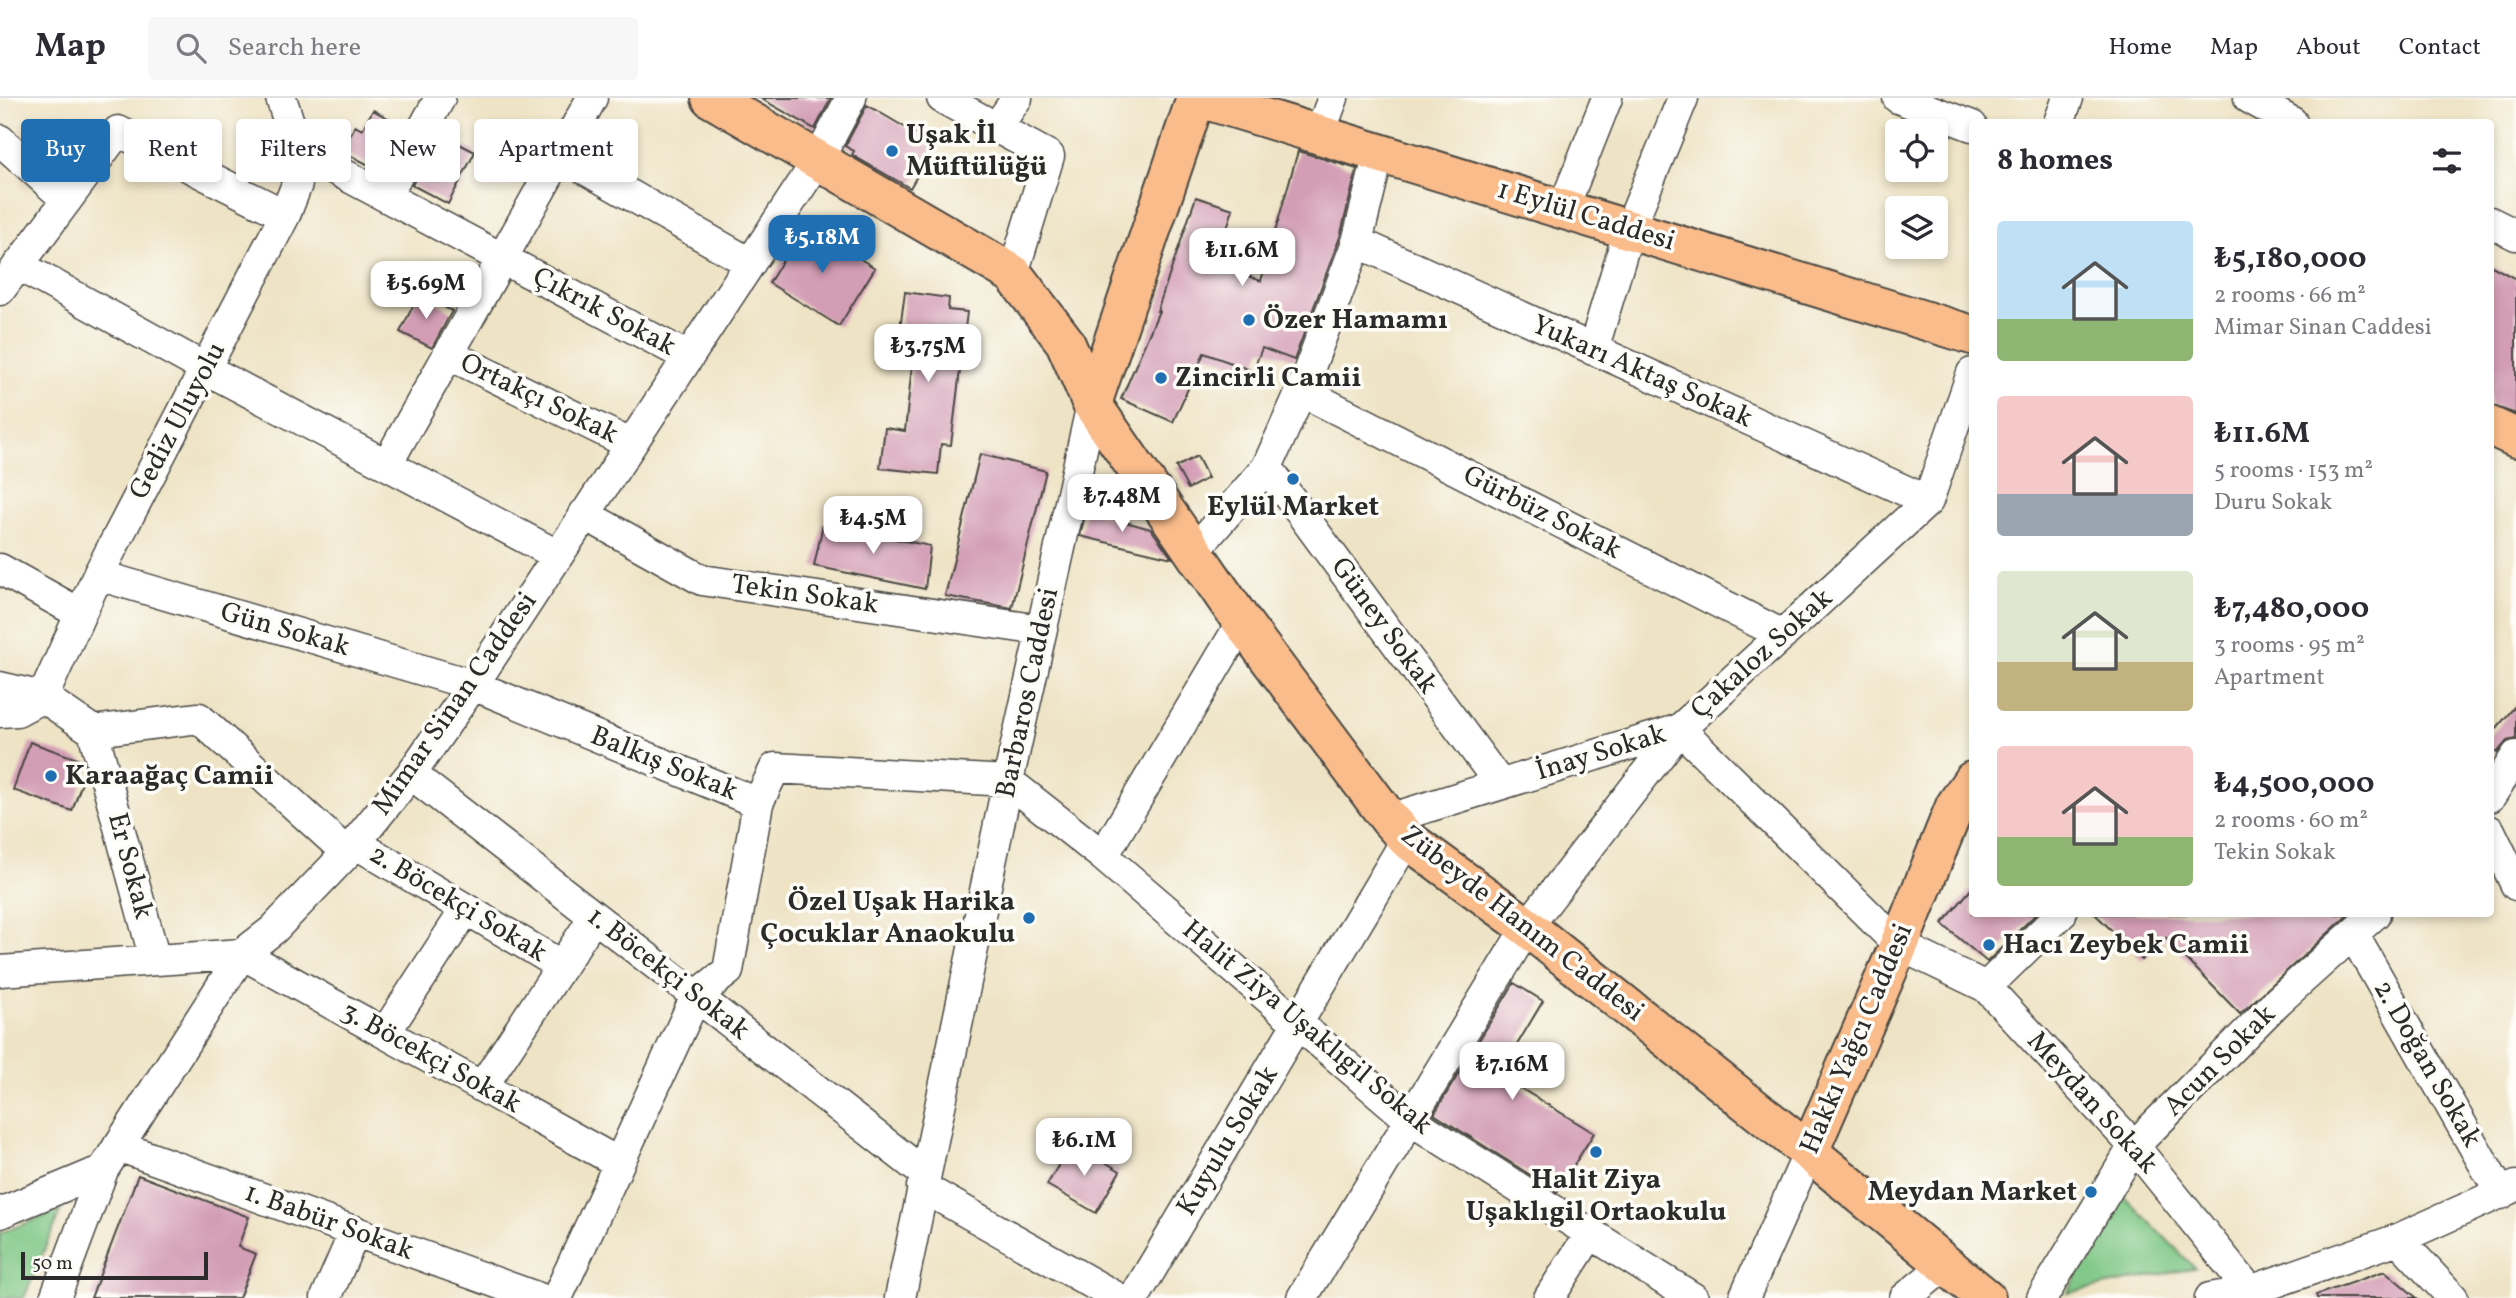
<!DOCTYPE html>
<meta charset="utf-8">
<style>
body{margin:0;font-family:Vollkorn,serif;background:#f7f7f7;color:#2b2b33;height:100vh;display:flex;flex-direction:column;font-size:26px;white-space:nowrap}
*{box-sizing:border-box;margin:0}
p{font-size:23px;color:#7c7c81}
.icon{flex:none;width:38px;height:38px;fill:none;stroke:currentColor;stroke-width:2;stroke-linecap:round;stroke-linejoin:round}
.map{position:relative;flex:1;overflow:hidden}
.panel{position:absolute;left:1969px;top:21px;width:525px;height:798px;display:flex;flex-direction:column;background:#fff;border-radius:7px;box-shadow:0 4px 10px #0003}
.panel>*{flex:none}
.guide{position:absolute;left:21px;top:21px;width:665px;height:63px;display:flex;gap:14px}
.buttons{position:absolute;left:1885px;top:21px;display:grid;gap:14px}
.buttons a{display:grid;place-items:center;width:63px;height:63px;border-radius:7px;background:#fff;box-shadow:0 4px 10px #0003;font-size:35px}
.scale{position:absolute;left:21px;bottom:18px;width:187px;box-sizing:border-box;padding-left:7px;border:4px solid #2b2b2b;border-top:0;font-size:19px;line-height:24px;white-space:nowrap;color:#2b2b2b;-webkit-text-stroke:5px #fdfcf7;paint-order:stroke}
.price{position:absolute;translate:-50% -60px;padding:0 16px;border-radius:14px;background:#fff;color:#222;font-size:23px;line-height:46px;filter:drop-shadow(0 2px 4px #0008)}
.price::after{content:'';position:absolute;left:50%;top:42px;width:21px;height:16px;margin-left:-10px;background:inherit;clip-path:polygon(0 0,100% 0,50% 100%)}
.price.selected{background:#1f6fb2;color:#fff}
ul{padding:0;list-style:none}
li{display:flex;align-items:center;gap:21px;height:175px;padding:0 28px}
li span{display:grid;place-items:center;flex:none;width:196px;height:140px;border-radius:7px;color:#555}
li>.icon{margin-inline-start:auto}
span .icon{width:84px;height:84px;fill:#fffc;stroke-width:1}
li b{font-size:30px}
h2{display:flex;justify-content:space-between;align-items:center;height:84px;padding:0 28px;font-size:30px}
.tag{padding:0 24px;border-radius:7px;background:#fff;box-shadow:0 4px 10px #0003;font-size:24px;line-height:63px}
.tag.selected{background:#1f6fb2;color:#fff}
header{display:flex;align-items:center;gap:42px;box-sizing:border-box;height:98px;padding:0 35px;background:#fff;border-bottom:2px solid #e1e1e2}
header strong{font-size:33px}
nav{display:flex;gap:38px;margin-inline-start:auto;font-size:24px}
.search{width:490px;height:63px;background:#f7f7f7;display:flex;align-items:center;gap:18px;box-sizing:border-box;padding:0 24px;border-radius:7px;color:#7c7c81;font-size:26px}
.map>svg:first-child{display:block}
</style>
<header>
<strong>Map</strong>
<div class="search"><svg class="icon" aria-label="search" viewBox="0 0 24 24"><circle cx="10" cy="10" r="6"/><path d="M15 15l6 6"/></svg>Search here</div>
<nav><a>Home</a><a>Map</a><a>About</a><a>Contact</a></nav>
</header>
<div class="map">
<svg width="2516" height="1200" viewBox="0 0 2516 1200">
<rect width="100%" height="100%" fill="#fdfcf7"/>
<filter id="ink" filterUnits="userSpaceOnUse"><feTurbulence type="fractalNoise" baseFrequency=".0143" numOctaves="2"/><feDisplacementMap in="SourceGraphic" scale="14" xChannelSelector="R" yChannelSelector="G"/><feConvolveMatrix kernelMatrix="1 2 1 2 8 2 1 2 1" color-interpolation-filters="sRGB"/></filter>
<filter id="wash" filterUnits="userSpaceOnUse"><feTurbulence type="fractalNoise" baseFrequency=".00686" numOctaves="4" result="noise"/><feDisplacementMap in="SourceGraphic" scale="28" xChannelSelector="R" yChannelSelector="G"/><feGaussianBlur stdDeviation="1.57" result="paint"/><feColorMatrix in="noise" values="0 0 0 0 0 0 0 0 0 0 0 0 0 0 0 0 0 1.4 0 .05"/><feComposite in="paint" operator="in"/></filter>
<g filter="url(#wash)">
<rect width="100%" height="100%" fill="#eee3c5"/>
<path fill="#7dc684" stroke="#547858" stroke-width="2" d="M 2123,1097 L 2195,1170 L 2067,1195 Z
M 61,1112 L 24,1200 L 0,1200 L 0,1135 Z"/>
<g id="blocks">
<path fill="#d39db5" d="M 760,0 L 831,0 L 815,31 Z
M 867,7 L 935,47 L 910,90 L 852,57 L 854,53 L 845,48 Z
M 373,12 L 404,29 L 380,73 L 342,53 L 355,28 L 362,32 Z
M 440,36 L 475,54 L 448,106 L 412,87 Z
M 1298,53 L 1357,71 L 1340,139 L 1294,262 L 1262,250 L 1253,273 L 1204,255 L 1173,324 L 1121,301 L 1159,213 L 1157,213 L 1196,99 L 1233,111 L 1216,166 L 1261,183 Z
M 805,127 L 875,170 L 839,228 L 769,185 Z
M 2490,167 L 2516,181 L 2516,316 L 2490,307 Z
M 905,194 L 949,200 L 948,212 L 967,214 L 951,347 L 941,346 L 938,376 L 880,370 L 885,330 L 905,333 L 915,240 L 899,238 Z
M 419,196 L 452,213 L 432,250 L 400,234 Z
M 980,356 L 1046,373 L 1012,510 L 945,498 Z
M 1197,358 L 1208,380 L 1188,391 L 1176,369 Z
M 1086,413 L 1151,431 L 1172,460 L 1080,438 Z
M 823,426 L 930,448 L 925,491 L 814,468 Z
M 2516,607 L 2516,641 L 2507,643 L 2497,655 L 2490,648 L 2490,638 Z
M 30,644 L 83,663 L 86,673 L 72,713 L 13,692 Z
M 1972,790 L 1972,816 L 2036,816 L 1987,864 L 1942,826 Z
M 2095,816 L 2349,816 L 2240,916 L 2166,840 L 2142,862 Z
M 1514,885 L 1543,903 L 1499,977 L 1594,1035 L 1557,1094 L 1434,1016 Z
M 1072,1044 L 1120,1073 L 1096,1115 L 1047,1087 Z
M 138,1077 L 249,1119 L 238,1149 L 256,1156 L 239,1200 L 91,1200 Z
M 2385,1173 L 2417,1200 L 2317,1200 L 2316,1197 Z"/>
</g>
</g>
<g filter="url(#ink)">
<use href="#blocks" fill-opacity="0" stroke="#484742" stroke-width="2"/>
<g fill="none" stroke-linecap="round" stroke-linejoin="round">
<g stroke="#484742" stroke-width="33">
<path id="minor" d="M 942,0 L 1049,58 L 1013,176
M 1898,0 L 1972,28
M 2249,0 L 2292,24
M 2059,24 L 2068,0
M 997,29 L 1017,0
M 1319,37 L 1333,0
M 0,42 L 67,102
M 298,52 L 688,259
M 560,57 L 750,165
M 386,98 L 440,0
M 1563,111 L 1607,0
M 2490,124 L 2516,137
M 1357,144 L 1928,403
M 18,167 L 206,271 L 557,457
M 0,192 L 118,33 L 285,117
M 1593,252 L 1629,132 L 1683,0
M 448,256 L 630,346
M 1301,293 L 1783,537
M 387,366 L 592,0
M 1267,369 L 1500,686
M 584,416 L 702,482 L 1041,532
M 1194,453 L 1267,369 L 1301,293 L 1357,144 L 1379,55
M 0,471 L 79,515
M 98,477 L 473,587 L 758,705 L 775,670 L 1008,683 L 1103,758 L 1409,1021 L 1693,1200
M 0,589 L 43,599 L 93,633 L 199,620 L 347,755
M 0,614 L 17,613 L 43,599 L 98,477 L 285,117 L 297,86 L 298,52 L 281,0
M 93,633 L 155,862
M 411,676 L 925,1076
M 2490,699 L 2516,658
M 1389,721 L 1680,631 L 1899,847 L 1986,889 L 2134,1048 L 2256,1200
M 2490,733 L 2516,787
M 355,745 L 562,868
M 1103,758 L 1242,524
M 2353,836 L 2501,1096
M 242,856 L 619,1065
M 0,873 L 242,856
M 1986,889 L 2061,816
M 385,935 L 466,811
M 482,989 L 594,819
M 118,1048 L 539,1200
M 922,1089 L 1118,1200
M 0,1115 L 103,1072
M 2398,1141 L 2453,1200
M 55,1200 L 103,1072 L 242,856 L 273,832 L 347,755 L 411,676 L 473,587 L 818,62 L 851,0
M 326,1200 L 355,1133
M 557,1200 L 696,898 L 728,873 L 758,705
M 900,1200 L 1008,683 L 1092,306
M 1134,1200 L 1407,741
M 1302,1200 L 1527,829 L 1680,631 L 1928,403 L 1972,275
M 1549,1200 L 1590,1136
M 1744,1200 L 1809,1054
M 1905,1200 L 1945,1167
M 2042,1200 L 2134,1048 L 2278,903 L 2375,816
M 2210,1200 L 2250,1193 L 2398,1141 L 2516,1088"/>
</g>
<g stroke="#484742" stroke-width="42">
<path id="major" d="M 711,0 L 1013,176 L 1065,244 L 1092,306 L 1242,524 L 1389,721 L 1407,741 L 1527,829 L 1809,1054 L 1986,1200
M 1200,0 L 1972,237
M 1092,306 L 1196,0
M 2490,328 L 2516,340
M 1809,1054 L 1899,847 L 1955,708 L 1972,683"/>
</g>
<use href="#minor" stroke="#fff" stroke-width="30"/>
<use href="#major" stroke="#fabc8b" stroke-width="38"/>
</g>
</g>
<g fill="#1f6fb2" stroke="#fdfcf7" stroke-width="2.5">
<circle cx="892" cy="53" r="7"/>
<circle cx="1249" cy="222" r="7"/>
<circle cx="1161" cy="280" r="7"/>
<circle cx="1293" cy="381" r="7"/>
<circle cx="51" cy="678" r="7"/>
<circle cx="1029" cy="820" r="7"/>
<circle cx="1989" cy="847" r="7"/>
<circle cx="1596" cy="1054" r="7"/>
<circle cx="2091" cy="1094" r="7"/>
</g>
<g text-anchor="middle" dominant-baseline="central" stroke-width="7" stroke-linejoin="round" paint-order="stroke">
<g font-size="28" font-weight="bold" fill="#2b2b2b" stroke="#fdfcf7" text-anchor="start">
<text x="906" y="37">Uşak İl<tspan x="906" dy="32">Müftülüğü</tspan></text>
<text x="1263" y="222">Özer Hamamı</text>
<text x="1175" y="280">Zincirli Camii</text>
<text x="1293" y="409" text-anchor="middle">Eylül Market</text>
<text x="65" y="678">Karaağaç Camii</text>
<text x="1015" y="804" text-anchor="end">Özel Uşak Harika<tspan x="1015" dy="32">Çocuklar Anaokulu</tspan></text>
<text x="2003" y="847">Hacı Zeybek Camii</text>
<text x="1596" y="1082" text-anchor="middle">Halit Ziya<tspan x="1596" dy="32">Uşaklıgil Ortaokulu</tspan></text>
<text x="2077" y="1094" text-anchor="end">Meydan Market</text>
</g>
<g font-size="28" fill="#2b2b2b" stroke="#fdfcf7">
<text transform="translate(1586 118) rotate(17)">1 Eylül Caddesi</text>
<text transform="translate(604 214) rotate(28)">Çıkrık Sokak</text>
<text transform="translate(1642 274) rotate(24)">Yukarı Aktaş Sokak</text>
<text transform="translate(539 301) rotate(26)">Ortakçı Sokak</text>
<text transform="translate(178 323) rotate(-62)">Gediz Uluyolu</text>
<text transform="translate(1542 415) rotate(27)">Gürbüz Sokak</text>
<text transform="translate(805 497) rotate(8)">Tekin Sokak</text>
<text transform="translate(1384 528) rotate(54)">Güney Sokak</text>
<text transform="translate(285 532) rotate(16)">Gün Sokak</text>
<text transform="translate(1762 556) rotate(-42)">Çakaloz Sokak</text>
<text transform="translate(1028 595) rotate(-78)">Barbaros Caddesi</text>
<text transform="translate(455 606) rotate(-55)">Mimar Sinan Caddesi</text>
<text transform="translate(1601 655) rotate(-17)">İnay Sokak</text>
<text transform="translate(664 666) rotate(22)">Balkış Sokak</text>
<text transform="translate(130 768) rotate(75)">Er Sokak</text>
<text transform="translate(458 806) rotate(31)">2. Böcekçi Sokak</text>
<text transform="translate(1522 826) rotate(38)">Zübeyde Hanım Caddesi</text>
<text transform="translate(668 876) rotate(38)">1. Böcekçi Sokak</text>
<text transform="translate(1307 930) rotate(40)">Halit Ziya Uşaklıgil Sokak</text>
<text transform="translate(1857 941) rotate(-67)">Hakkı Yağcı Caddesi</text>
<text transform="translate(431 960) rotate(29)">3. Böcekçi Sokak</text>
<text transform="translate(2220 963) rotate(-45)">Acun Sokak</text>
<text transform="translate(2427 966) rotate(60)">2. Doğan Sokak</text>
<text transform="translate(2092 1005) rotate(48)">Meydan Sokak</text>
<text transform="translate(1228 1043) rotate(-59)">Kuyulu Sokak</text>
<text transform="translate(329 1124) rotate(20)">1. Babür Sokak</text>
</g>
</g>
</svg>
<div class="buttons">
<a><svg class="icon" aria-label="locate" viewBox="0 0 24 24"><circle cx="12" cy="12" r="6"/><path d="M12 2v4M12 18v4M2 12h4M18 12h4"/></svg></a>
<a><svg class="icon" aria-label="layers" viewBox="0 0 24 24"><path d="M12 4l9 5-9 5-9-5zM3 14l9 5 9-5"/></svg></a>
</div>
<div class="scale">50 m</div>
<b class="price selected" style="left:822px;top:177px">₺5.18M</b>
<b class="price" style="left:1242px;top:190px">₺11.6M</b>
<b class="price" style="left:426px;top:223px">₺5.69M</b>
<b class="price" style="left:928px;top:286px">₺3.75M</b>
<b class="price" style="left:1122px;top:436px">₺7.48M</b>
<b class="price" style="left:873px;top:458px">₺4.5M</b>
<b class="price" style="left:1512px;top:1004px">₺7.16M</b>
<b class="price" style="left:1084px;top:1080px">₺6.1M</b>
<div class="guide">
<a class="tag selected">Buy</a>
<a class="tag">Rent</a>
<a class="tag">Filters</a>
<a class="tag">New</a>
<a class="tag">Apartment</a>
</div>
<section class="panel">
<h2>8 homes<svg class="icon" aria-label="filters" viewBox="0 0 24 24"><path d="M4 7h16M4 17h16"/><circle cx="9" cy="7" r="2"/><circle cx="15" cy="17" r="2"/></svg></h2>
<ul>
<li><span style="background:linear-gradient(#bfe0f5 70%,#8fb573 0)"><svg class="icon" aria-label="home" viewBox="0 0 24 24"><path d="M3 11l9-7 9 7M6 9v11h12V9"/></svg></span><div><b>₺5,180,000</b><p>2 rooms · 66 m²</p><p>Mimar Sinan Caddesi</p></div></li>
<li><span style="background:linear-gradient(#f6c9c9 70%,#9aa5b1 0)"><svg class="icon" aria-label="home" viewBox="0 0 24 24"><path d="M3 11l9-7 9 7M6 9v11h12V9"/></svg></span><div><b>₺11.6M</b><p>5 rooms · 153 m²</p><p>Duru Sokak</p></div></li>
<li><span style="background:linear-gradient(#dfe7d0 65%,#c2b280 0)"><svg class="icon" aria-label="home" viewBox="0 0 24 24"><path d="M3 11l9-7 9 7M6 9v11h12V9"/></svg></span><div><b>₺7,480,000</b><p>3 rooms · 95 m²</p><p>Apartment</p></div></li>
<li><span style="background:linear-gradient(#f6c9c9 65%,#8fb573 0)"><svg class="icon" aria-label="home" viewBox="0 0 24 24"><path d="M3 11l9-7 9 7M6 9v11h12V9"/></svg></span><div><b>₺4,500,000</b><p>2 rooms · 60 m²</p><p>Tekin Sokak</p></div></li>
</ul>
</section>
</div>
